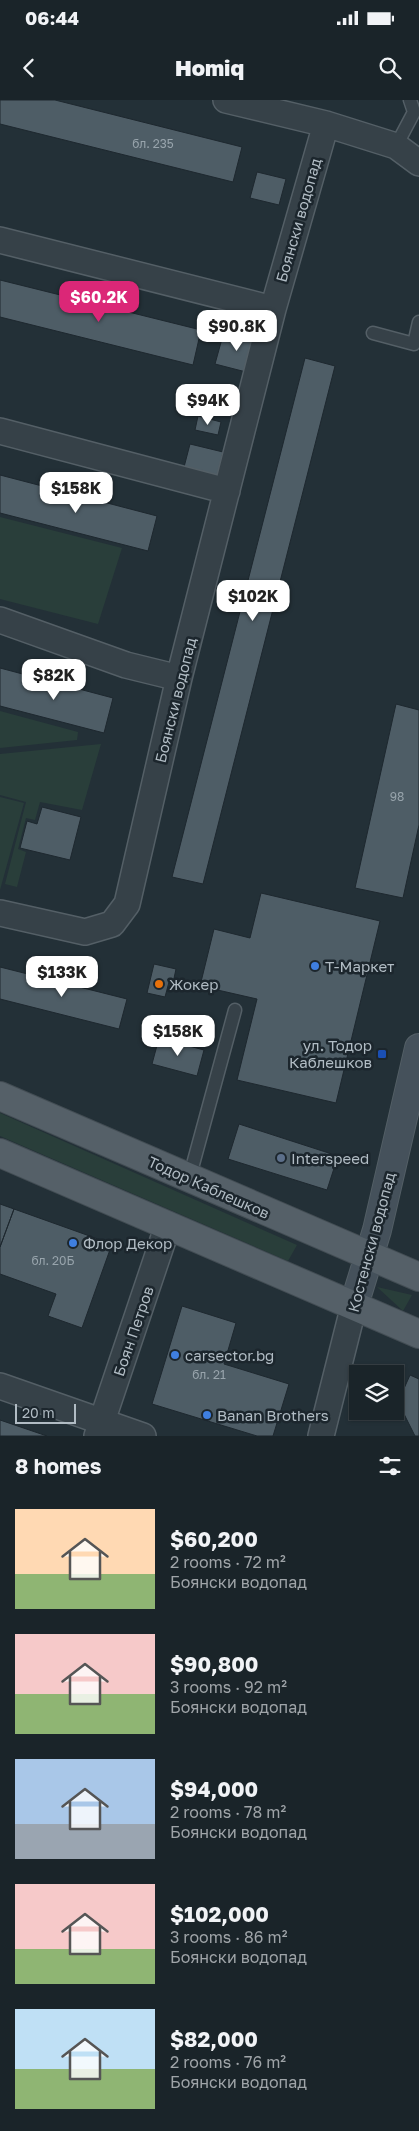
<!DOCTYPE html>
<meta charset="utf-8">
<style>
body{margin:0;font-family:"Golos Text",sans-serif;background:#273035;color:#f1f3f6;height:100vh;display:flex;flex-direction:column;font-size:19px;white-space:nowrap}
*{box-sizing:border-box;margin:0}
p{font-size:16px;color:#9fa4a8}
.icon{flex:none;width:28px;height:28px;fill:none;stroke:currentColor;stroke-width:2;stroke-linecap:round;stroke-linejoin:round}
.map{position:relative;height:1336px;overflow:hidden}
.panel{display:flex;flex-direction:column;background:#1a2429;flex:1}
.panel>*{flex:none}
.buttons{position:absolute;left:349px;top:1265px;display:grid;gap:10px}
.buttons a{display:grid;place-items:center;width:55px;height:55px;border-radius:0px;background:#1a2429;box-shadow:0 1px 4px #0004,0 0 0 1px #384146;font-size:25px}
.scale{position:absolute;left:15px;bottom:12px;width:61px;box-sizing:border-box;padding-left:5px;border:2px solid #b1bcc4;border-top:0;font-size:14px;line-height:18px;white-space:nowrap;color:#b1bcc4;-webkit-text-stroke:4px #1c262d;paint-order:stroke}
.price{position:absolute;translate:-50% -42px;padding:0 11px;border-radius:10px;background:#fff;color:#222;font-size:16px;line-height:32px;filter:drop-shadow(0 1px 2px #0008)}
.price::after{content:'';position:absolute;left:50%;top:30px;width:15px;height:11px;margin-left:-8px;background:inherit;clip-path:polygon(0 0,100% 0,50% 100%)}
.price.selected{background:#db2777;color:#fff}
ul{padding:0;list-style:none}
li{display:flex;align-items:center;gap:15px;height:125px;padding:0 15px}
li span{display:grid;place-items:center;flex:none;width:140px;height:100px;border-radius:0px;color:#555}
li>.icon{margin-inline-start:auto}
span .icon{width:60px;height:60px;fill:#fffc;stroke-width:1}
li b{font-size:21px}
h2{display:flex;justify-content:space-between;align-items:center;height:60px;padding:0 15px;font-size:21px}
.status{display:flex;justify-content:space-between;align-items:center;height:35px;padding:0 25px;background:#1a2429;direction:ltr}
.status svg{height:14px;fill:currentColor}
header{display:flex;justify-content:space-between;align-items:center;height:65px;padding:0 15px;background:#1a2429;font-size:22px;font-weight:800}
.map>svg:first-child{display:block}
</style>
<div class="status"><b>06:44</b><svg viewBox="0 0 49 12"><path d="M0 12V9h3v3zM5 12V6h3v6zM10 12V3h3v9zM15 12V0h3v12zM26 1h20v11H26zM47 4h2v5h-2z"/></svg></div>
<header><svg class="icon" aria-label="back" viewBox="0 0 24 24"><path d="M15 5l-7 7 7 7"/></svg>Homiq<svg class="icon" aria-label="search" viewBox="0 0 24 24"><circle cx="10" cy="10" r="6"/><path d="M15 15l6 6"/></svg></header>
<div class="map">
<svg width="419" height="1336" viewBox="0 0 419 1336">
<rect width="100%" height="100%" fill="#233037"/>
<path fill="#293e3a" d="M 0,417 L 122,448 L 98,524 L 0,499 Z
M 0,611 L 78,632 L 77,640 L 0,648 Z
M 101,644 L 82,710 L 40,702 L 35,720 L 26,718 L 18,749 L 26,752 L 17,787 L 5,784 L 26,702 L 0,695 L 0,654 Z
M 0,697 L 24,703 L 0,790 Z
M 0,1013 L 297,1145 L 288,1161 L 0,1036 Z
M 377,1187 L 412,1195 L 403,1211 Z"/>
<path fill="#4e5d66" stroke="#1e282f" d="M 0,0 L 55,0 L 242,47 L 233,82 L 0,24 Z
M 257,72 L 286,79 L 279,105 L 250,98 Z
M 0,180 L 201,230 L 193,265 L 0,217 Z
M 232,231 L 251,236 L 250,242 L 257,244 L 250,273 L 215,264 L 223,235 L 230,237 Z
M 305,258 L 335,266 L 203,784 L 172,777 Z
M 198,316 L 221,322 L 218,335 L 195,330 Z
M 190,344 L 223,352 L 217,379 L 183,371 Z
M 0,375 L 157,416 L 148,451 L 0,413 Z
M 0,568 L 113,598 L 104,633 L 0,606 Z
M 396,604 L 419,610 L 419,725 L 403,798 L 355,788 Z
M 42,707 L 81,717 L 70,760 L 20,748 L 27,721 L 37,724 Z
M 261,793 L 380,821 L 336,1003 L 237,980 L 257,899 L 200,886 L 214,829 L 250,838 Z
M 154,864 L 176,869 L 173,883 L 169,882 L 165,897 L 147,893 Z
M 0,867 L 127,899 L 119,929 L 0,899 Z
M 159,938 L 204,950 L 197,976 L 152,964 Z
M 239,1024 L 338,1056 L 327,1090 L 228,1059 Z
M 0,1104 L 14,1109 L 0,1147 Z
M 14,1109 L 112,1144 L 82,1228 L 48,1216 L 56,1194 L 0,1174 L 0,1147 Z
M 182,1206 L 236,1223 L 224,1264 L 289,1284 L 273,1336 L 257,1336 L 152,1304 Z
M 410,1275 L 419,1279 L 419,1336 L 415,1336 L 398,1302 Z
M 0,1320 L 47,1336 L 0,1336 Z"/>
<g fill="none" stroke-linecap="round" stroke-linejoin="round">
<g stroke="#545f66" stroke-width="15">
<path id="lane" d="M 396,46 L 414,12 L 410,0
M 373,233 L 414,244 L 419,222
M 189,1079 L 235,910"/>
</g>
<g stroke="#545f66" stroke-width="28">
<path id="street" d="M 226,0 L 326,24 L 396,46 L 419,63
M 0,140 L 273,209
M 0,331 L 227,391
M 0,520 L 126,565 L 179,578
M 0,813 L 85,832 L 112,824 L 127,804 L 179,578 L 273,209 L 326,24
M 0,1286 L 143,1336
M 97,1336 L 168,1125
M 321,1336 L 354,1205"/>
</g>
<g stroke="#545f66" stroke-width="30">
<path id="secondary" d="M 354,1205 L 377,1130 L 419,948"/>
</g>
<g stroke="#434d54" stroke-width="30">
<path id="primary" d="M 0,996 L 419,1177
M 0,1053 L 419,1234"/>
</g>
<use href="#lane" stroke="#364148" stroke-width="12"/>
<use href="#street" stroke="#364148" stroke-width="25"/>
<use href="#secondary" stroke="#45515b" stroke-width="28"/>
<use href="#primary" stroke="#556068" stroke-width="28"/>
</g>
<g fill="#3f7fe0" stroke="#1c262d" stroke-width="2">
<circle cx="315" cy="866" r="5"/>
<circle cx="73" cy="1143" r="5"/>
<circle cx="175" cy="1255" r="5"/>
<circle cx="207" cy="1315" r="5"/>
</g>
<circle fill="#e8710a" stroke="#1c262d" stroke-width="2" cx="159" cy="884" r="5"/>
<rect fill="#1a4fb4" stroke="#1c262d" stroke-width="2" x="377" y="949" width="10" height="10" rx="2.5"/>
<circle fill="#5c6f8a" stroke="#1c262d" stroke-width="2" cx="281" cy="1058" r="5"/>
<g text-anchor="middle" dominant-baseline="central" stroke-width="5" stroke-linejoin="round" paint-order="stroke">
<g font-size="12" fill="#98a4ac">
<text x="153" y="43">бл. 235</text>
<text x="397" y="696">98</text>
<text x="53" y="1160">бл. 20Б</text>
<text x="209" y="1274">бл. 21</text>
</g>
<g font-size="15" fill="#b1bcc4" stroke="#1c262d">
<text transform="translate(298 120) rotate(-74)">Боянски водопад</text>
<text transform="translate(175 600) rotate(-76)">Боянски водопад</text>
<text transform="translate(209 1087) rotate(24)">Тодор Каблешков</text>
<text transform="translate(371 1142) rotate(-75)">Костенски водопад</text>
<text transform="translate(133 1231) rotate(-71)">Боян Петров</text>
</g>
<g font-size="15" fill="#b1bcc4" stroke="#1c262d" text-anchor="start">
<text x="325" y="866">Т-Маркет</text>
<text x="169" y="884">Жокер</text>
<text x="372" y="945" text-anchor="end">ул. Тодор<tspan x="372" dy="17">Каблешков</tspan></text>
<text x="291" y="1058">Interspeed</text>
<text x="83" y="1143">Флор Декор</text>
<text x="185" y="1255">carsector.bg</text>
<text x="217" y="1315">Banan Brothers</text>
</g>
</g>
</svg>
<div class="buttons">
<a><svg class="icon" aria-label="layers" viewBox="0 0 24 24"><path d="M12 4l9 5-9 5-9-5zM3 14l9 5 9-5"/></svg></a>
</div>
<div class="scale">20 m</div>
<b class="price selected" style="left:99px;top:223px">$60.2K</b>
<b class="price" style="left:237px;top:252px">$90.8K</b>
<b class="price" style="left:208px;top:326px">$94K</b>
<b class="price" style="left:76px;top:414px">$158K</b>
<b class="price" style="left:253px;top:522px">$102K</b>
<b class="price" style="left:54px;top:601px">$82K</b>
<b class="price" style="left:62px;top:898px">$133K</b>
<b class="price" style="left:178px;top:957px">$158K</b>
</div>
<section class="panel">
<h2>8 homes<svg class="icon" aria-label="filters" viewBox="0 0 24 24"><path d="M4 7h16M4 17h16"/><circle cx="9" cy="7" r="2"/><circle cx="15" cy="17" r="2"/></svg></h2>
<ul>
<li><span style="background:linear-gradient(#ffd9b3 65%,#8fb573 0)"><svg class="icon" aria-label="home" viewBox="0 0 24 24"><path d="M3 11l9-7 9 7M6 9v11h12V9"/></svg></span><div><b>$60,200</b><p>2 rooms · 72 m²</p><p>Боянски водопад</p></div></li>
<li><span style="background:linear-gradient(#f6c9c9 60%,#8fb573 0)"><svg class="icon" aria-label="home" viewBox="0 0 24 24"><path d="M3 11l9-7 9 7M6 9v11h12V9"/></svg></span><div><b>$90,800</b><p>3 rooms · 92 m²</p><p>Боянски водопад</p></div></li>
<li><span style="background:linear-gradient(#a9c7e8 65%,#9aa5b1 0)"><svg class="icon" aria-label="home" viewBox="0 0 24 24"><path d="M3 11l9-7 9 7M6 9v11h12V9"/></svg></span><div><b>$94,000</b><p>2 rooms · 78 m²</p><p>Боянски водопад</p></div></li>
<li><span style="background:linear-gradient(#f6c9c9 65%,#8fb573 0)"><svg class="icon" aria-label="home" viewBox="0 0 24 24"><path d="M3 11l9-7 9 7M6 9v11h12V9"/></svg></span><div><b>$102,000</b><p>3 rooms · 86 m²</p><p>Боянски водопад</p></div></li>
<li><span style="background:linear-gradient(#bfe0f5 60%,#8fb573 0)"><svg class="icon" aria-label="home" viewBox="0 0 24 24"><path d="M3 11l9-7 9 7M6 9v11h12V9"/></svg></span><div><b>$82,000</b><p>2 rooms · 76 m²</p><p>Боянски водопад</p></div></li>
</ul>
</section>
